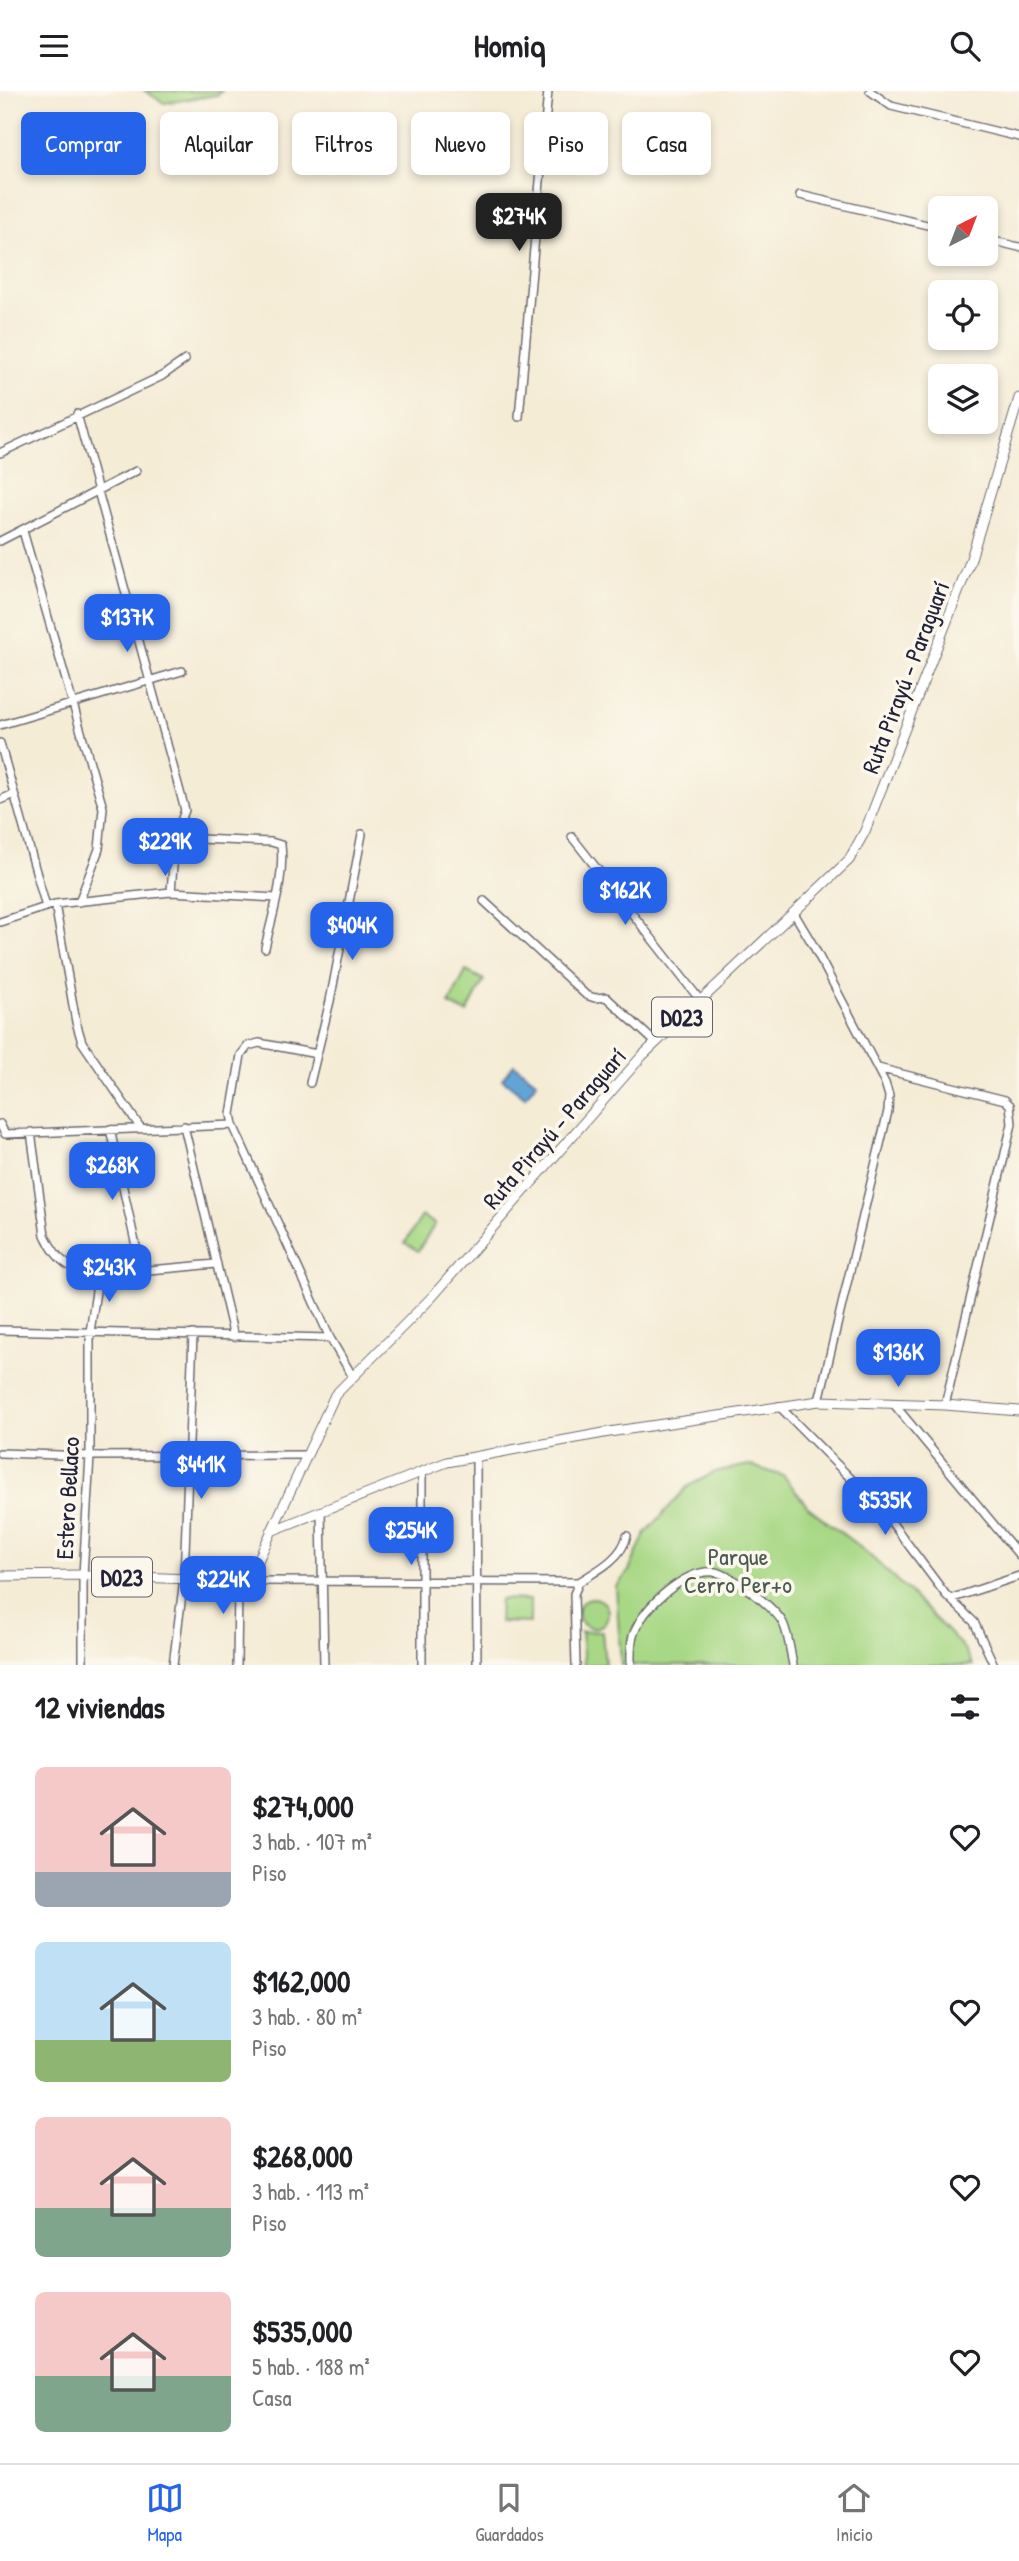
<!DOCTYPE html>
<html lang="es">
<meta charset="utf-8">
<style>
body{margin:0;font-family:"Patrick Hand",sans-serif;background:#f2f2f2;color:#202124;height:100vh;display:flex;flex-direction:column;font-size:26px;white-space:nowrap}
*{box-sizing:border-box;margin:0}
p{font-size:23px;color:#757577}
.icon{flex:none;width:38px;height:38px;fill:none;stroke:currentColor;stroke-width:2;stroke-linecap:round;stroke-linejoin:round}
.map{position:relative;height:1574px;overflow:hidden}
.sheet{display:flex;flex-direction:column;background:#fff;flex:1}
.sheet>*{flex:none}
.banner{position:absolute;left:21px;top:21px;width:978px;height:63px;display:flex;gap:14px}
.needle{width:46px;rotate:42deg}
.tools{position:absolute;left:928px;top:105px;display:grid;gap:14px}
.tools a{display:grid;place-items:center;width:70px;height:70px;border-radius:10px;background:#fff;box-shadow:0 4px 10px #0003;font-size:35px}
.price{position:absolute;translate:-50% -60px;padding:0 16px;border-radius:14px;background:#2563eb;color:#fff;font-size:23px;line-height:46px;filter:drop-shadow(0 2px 4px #0008)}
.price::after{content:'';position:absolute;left:50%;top:42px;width:21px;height:16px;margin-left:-10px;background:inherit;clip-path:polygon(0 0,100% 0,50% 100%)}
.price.current{background:#222;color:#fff}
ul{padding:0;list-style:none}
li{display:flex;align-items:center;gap:21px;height:175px;padding:0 35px}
li span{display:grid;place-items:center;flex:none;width:196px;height:140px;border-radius:10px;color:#555}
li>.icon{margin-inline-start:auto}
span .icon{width:84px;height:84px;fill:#fffc;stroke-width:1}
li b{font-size:30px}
h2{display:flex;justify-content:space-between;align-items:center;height:84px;padding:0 35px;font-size:30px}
.chip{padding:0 24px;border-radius:10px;background:#fff;box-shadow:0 4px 10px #0003;font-size:24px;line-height:63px}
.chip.current{background:#2563eb;color:#fff}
header{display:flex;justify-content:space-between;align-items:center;height:91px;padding:0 35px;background:#fff;font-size:32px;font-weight:700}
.dock{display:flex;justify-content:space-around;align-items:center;height:98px;border-top:2px solid #e0e0e0;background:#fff;font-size:19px;color:#757577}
.dock a{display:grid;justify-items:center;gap:4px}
.dock .current{color:#2563eb}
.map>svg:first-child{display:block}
</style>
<header><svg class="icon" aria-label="menu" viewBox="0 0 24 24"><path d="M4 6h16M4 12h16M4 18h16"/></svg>Homiq<svg class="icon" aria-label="search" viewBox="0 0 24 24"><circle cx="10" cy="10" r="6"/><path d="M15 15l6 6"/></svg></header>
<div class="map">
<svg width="1019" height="1574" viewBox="0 0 1019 1574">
<rect width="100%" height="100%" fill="#fbf7ec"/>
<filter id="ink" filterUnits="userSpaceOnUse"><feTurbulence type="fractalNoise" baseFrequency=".0143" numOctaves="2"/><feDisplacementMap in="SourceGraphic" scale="14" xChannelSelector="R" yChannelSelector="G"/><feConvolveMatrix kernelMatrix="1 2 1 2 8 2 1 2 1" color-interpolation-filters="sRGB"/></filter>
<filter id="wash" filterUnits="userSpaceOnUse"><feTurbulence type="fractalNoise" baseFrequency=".00686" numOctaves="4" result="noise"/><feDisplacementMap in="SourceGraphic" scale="28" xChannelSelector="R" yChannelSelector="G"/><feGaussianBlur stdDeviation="1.57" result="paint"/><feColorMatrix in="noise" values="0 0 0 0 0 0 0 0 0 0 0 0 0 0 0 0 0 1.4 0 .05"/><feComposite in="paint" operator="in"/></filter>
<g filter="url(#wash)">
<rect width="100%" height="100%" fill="#f5ecd6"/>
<path fill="#a8d885" stroke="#657d60" stroke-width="2" d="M 145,0 L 222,0 L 218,4 L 164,12 Z
M 466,880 L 484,889 L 467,922 L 449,913 Z
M 422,1125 L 435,1133 L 418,1160 L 405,1152 Z
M 749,1374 L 784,1385 L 808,1416 L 866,1461 L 906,1498 L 962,1555 L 973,1574 L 621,1574 L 616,1496 L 629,1480 L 645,1443 L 687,1396 L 715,1381 Z
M578 1522a15 15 0 1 1 30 0a15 15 0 1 1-30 0Z
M 500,1508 L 530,1509 L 530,1532 L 499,1531 Z
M 602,1540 L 605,1574 L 584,1574 L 581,1541 Z"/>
<path fill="#64a4d7" stroke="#436389" stroke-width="2" d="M 514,973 L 537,991 L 525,1006 L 502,988 Z"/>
</g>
<g filter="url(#ink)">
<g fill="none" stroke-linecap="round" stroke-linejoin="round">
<g stroke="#6c6971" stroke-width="10">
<path id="minor" d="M 870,0 L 891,15 L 1019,46
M 800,104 L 940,137
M 985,148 L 1019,156
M 77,323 L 185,719 L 175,747 L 171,801
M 519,326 L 548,0
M 0,362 L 162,285 L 185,269
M 23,440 L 103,717 L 99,758 L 79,811
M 0,450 L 136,380
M 0,634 L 182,580
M 0,652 L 46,816
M 0,709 L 14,703
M 572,746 L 700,909
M 175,747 L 271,751 L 281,754 C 285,787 272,825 265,857
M 484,810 L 586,904 L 595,907 L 606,906 L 656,952
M 55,813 L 76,931 L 82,951 L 140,1036
M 794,822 L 813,854 L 885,992 L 889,1005 L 888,1020 L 819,1310
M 0,831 L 55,813 L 171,801 L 276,807
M 317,963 L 259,952 L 248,955 L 241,964 L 231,1023 L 233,1034 L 330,1247 L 353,1286
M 878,977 L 1005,1009 L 1010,1014 L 1012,1033 L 945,1314
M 310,992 L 330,910 L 362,743
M 0,1033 L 5,1043 L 233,1034
M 184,1035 L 234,1246
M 110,1038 L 141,1178
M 31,1041 L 45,1144 C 50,1155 57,1167 68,1174 C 91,1188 186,1175 217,1173
M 0,1239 L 330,1247
M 893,1312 L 1019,1464
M 779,1315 L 876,1413 L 892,1432 L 946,1504 L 974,1531 L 994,1574
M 0,1362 L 90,1365 L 305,1364
M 476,1366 L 477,1574
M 422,1380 L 422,1574
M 321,1420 L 324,1574
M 579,1491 C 598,1479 621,1468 627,1445
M 950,1508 L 1019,1485
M 83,1574 L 83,1484 L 90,1365 L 90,1241 L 99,1180
M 173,1574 L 184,1488 L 193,1243
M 237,1574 L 238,1496 L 244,1490 L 579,1491
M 576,1574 L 574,1503 L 579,1491
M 631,1574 C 631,1564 630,1551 634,1542 C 643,1516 686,1477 715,1481 C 733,1484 775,1517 783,1532 C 789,1545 790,1560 793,1574"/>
</g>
<g stroke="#6c6971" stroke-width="11">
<path id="major" d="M 271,1440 L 447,1371 L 609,1341 L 819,1310 L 945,1314 L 1019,1320
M 0,1485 L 83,1484 L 244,1490 L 255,1476 L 335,1304 L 432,1206 L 642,965 L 849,769 L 865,740 L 970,471 L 1019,307"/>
</g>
<use href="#minor" stroke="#fff" stroke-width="7"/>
<use href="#major" stroke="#fff" stroke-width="9"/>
</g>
</g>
<g text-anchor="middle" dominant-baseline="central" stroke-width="7" stroke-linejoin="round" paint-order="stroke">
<g fill="#fbf7ec" stroke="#636270" stroke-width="2">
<rect x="652" y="906.5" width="60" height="39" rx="5"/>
<rect x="92" y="1466.5" width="60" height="39" rx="5"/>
</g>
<g font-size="23" font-weight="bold" fill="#22223b">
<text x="682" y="926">D023</text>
<text x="122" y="1486">D023</text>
</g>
<g font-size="24" fill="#22223b" stroke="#fbf7ec">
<text transform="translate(905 586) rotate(-69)">Ruta Pirayú - Paraguarí</text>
<text transform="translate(554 1037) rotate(-49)">Ruta Pirayú - Paraguarí</text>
<text transform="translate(67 1407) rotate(-87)">Estero Bellaco</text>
</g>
<g font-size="24" fill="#4a5951" stroke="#fbf7ec">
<text x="738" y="1465">Parque<tspan x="738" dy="28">Cerro Per+o</tspan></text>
</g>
</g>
</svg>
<div class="tools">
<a><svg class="needle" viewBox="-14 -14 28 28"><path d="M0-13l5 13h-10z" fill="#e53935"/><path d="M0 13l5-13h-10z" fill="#757577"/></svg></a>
<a><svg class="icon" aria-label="locate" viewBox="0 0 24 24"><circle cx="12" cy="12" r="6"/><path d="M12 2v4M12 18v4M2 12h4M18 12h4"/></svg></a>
<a><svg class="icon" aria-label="layers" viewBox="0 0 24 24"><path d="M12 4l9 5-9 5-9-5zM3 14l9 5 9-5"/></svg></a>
</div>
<b class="price current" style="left:519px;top:162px">$274K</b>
<b class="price" style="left:127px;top:563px">$137K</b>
<b class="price" style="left:165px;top:787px">$229K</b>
<b class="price" style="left:625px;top:836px">$162K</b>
<b class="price" style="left:352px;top:871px">$404K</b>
<b class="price" style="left:112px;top:1111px">$268K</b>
<b class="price" style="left:109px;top:1213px">$243K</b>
<b class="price" style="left:898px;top:1298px">$136K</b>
<b class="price" style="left:201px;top:1410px">$441K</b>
<b class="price" style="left:885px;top:1446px">$535K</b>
<b class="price" style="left:411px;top:1476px">$254K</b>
<b class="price" style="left:223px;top:1525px">$224K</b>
<div class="banner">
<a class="chip current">Comprar</a>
<a class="chip">Alquilar</a>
<a class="chip">Filtros</a>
<a class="chip">Nuevo</a>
<a class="chip">Piso</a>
<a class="chip">Casa</a>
</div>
</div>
<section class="sheet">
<h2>12 viviendas<svg class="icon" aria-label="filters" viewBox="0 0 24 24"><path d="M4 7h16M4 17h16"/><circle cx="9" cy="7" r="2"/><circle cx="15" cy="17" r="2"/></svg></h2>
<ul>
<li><span style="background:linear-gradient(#f6c9c9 75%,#9aa5b1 0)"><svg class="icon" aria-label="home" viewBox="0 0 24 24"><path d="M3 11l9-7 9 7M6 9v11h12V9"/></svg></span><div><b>$274,000</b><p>3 hab. · 107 m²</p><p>Piso</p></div><svg class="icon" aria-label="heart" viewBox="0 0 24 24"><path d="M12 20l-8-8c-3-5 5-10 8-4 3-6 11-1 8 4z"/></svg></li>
<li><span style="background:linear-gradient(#bfe0f5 70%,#8fb573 0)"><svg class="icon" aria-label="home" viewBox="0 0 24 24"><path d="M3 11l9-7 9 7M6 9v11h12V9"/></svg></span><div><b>$162,000</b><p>3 hab. · 80 m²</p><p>Piso</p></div><svg class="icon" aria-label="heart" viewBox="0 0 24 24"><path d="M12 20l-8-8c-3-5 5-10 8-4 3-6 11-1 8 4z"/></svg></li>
<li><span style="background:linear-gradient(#f6c9c9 65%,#7fa58c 0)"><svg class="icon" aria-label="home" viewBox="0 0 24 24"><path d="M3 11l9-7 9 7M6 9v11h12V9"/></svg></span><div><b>$268,000</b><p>3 hab. · 113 m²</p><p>Piso</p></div><svg class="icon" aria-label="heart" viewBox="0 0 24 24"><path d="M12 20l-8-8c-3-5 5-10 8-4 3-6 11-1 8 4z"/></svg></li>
<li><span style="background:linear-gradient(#f6c9c9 60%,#7fa58c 0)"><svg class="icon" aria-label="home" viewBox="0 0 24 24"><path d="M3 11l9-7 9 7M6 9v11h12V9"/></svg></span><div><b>$535,000</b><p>5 hab. · 188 m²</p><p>Casa</p></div><svg class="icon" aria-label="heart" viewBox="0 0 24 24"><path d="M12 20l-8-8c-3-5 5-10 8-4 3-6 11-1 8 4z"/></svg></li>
</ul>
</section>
<nav class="dock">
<a class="current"><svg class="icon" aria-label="map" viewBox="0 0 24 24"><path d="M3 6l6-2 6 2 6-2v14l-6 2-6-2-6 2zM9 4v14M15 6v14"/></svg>Mapa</a>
<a><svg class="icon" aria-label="saved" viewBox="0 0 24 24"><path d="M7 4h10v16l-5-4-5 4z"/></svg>Guardados</a>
<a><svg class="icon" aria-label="home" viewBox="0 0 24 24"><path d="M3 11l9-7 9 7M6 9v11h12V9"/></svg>Inicio</a>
</nav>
